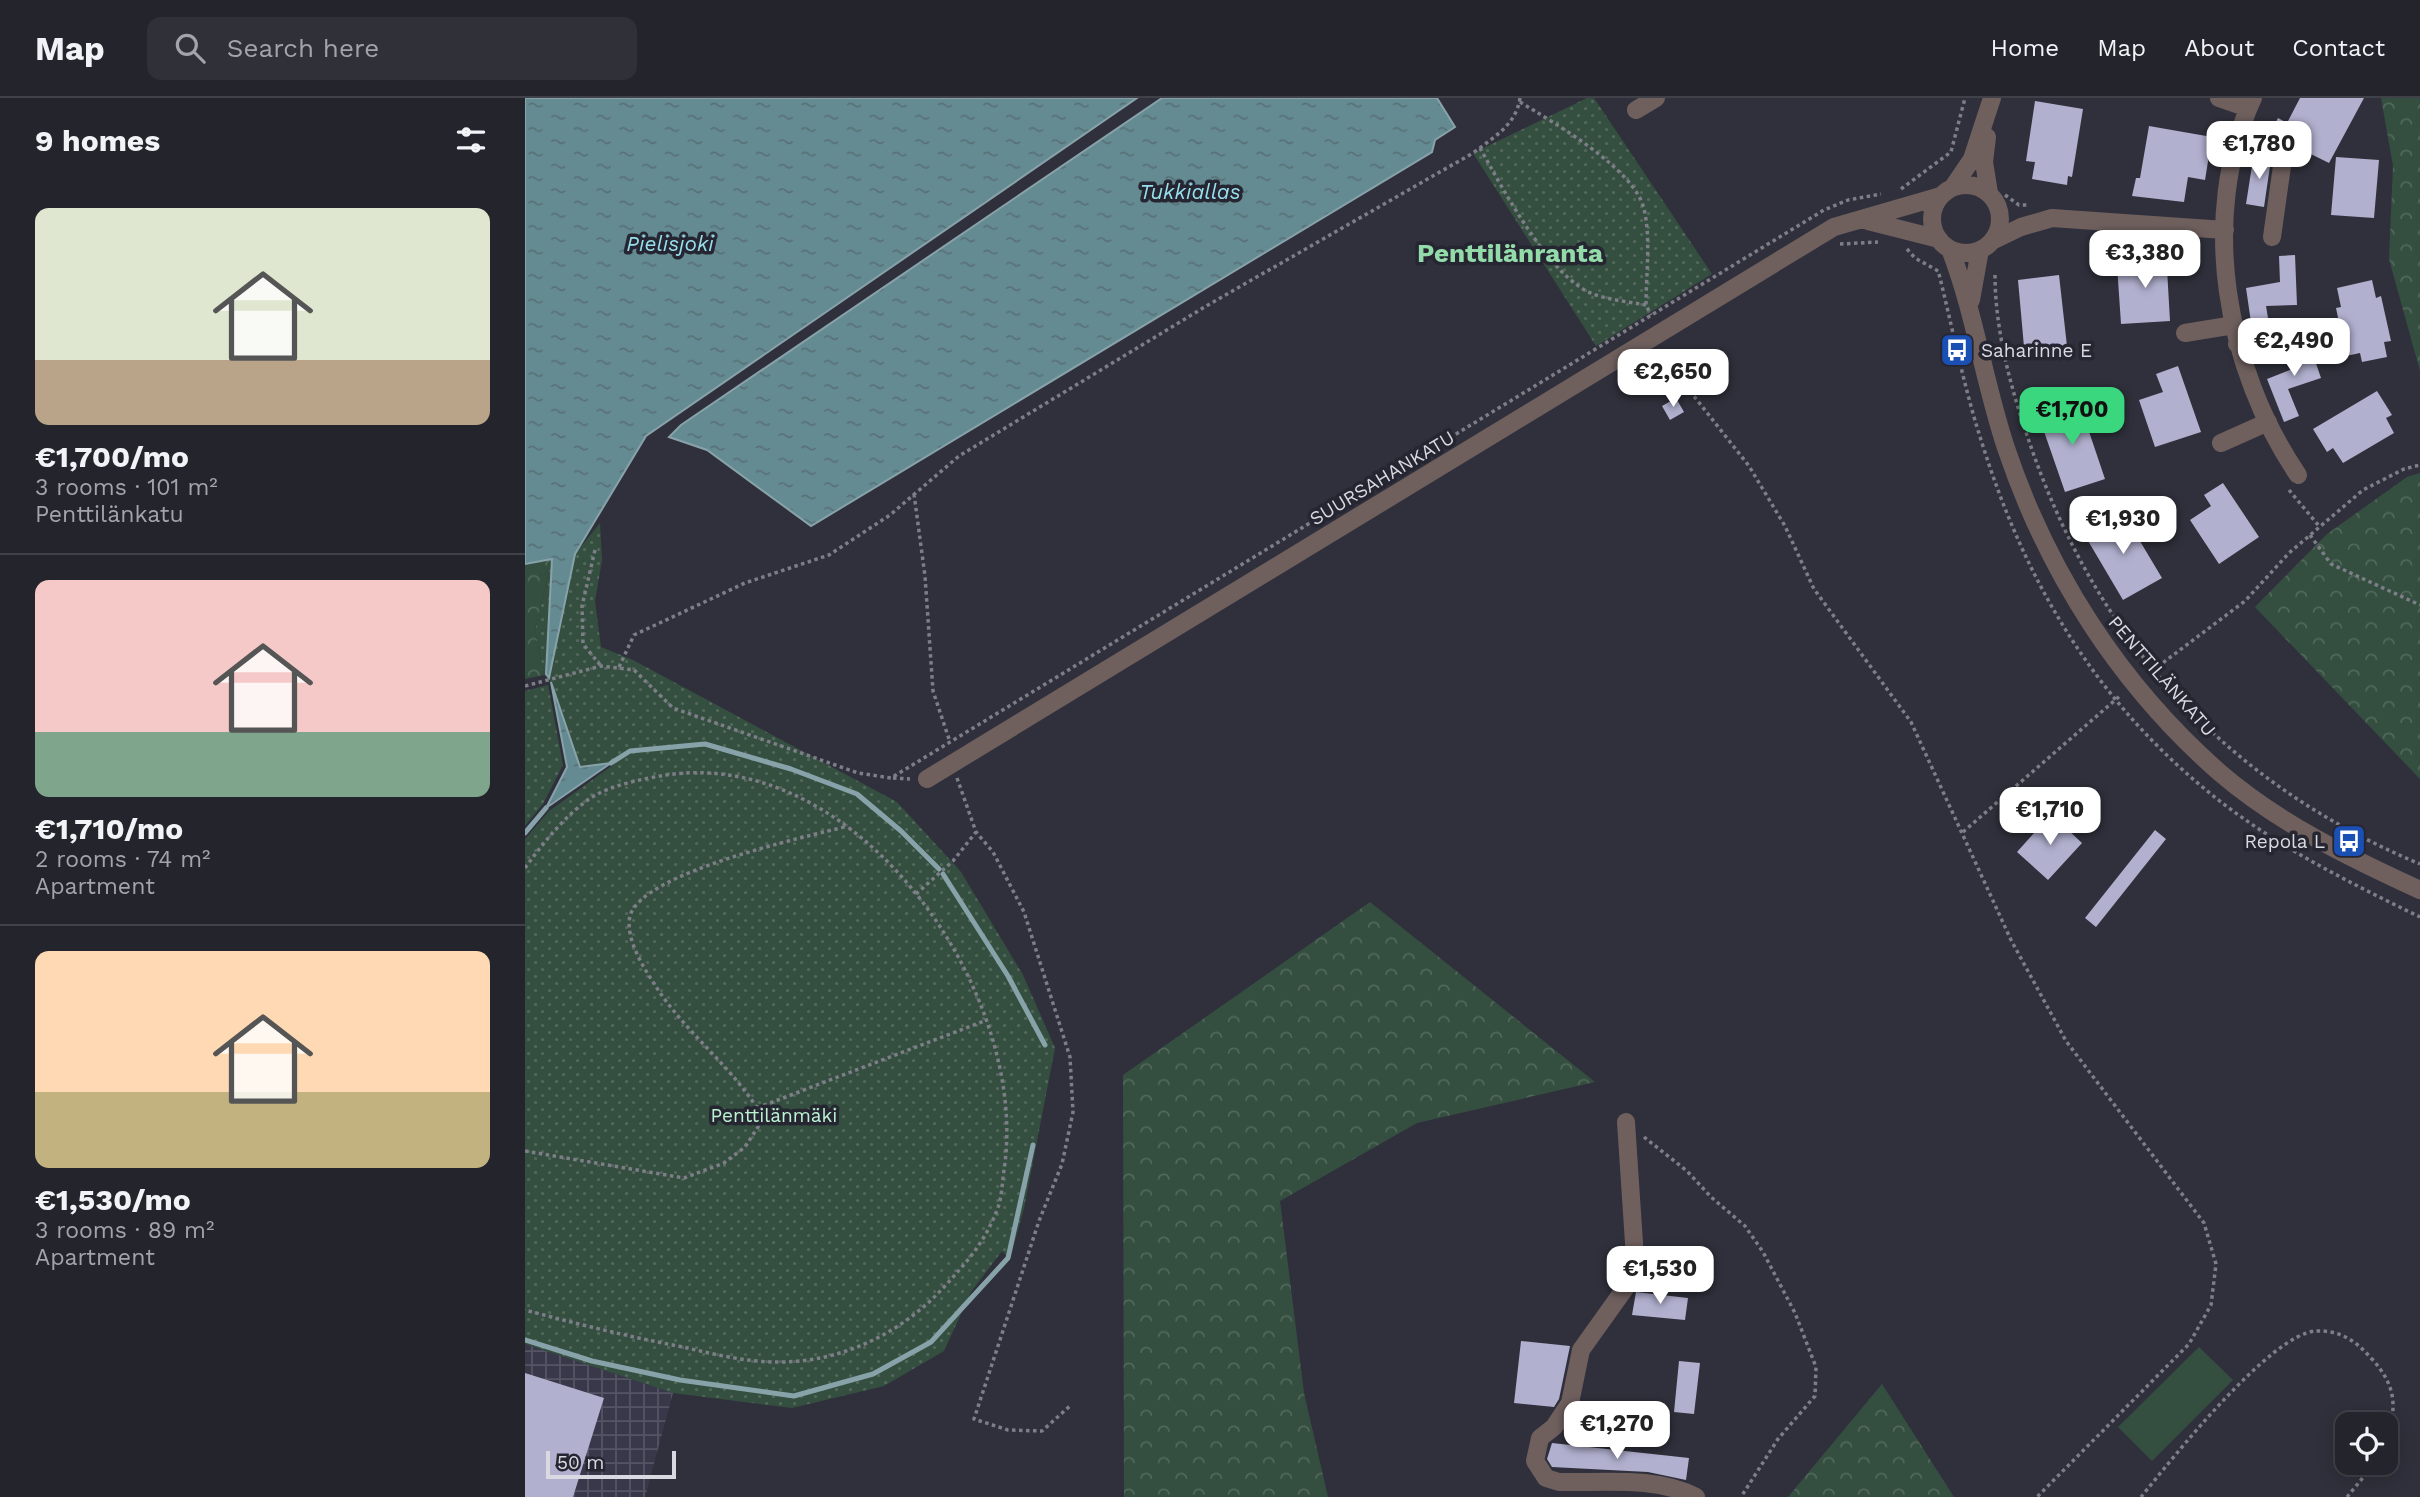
<!DOCTYPE html>
<meta charset="utf-8">
<style>
body{margin:0;font-family:"Work Sans",sans-serif;background:#303039;color:#f1f3f6;height:100vh;display:flex;flex-direction:column;font-size:26px;white-space:nowrap}
*{box-sizing:border-box;margin:0}
p{font-size:23px;color:#a3a4aa}
.icon{flex:none;width:38px;height:38px;fill:none;stroke:currentColor;stroke-width:2;stroke-linecap:round;stroke-linejoin:round}
.map{position:relative;flex:1;overflow:hidden}
.side{display:flex;flex-direction:column;background:#24242d;width:525px}
.side>*{flex:none}
.buttons{position:absolute;left:1810px;top:1314px;display:grid;gap:14px}
.buttons a{display:grid;place-items:center;width:63px;height:63px;border-radius:14px;background:#24242d;box-shadow:0 4px 18px #0003,0 0 0 2px #414149;font-size:35px}
.scale{position:absolute;left:21px;bottom:18px;width:130px;box-sizing:border-box;padding-left:7px;border:4px solid #d9d9e1;border-top:0;font-size:19px;line-height:24px;white-space:nowrap;color:#d9d9e1;-webkit-text-stroke:5px #262632;paint-order:stroke}
.price{position:absolute;translate:-50% -60px;padding:0 16px;border-radius:14px;background:#fff;color:#222;font-size:23px;line-height:46px;filter:drop-shadow(0 2px 4px #0008)}
.price::after{content:'';position:absolute;left:50%;top:42px;width:21px;height:16px;margin-left:-10px;background:inherit;clip-path:polygon(0 0,100% 0,50% 100%)}
.price.on{background:#3ad77f;color:#111}
ul{padding:0;list-style:none}
li{display:grid;align-content:center;gap:14px;height:371px;padding:0 35px}
li+li{border-top:2px solid #414149}
li span{display:grid;place-items:center;height:217px;border-radius:14px;color:#555}
li>.icon{margin-inline-start:auto}
span .icon{width:126px;height:126px;fill:#fffc;stroke-width:1}
li b{font-size:30px}
h2{display:flex;justify-content:space-between;align-items:center;height:84px;padding:0 35px;font-size:30px}
header{display:flex;align-items:center;gap:42px;box-sizing:border-box;height:98px;padding:0 35px;background:#24242d;border-bottom:2px solid #414149}
header strong{font-size:33px}
nav{display:flex;gap:38px;margin-inline-start:auto;font-size:24px}
.search{width:490px;height:63px;background:#303039;display:flex;align-items:center;gap:18px;box-sizing:border-box;padding:0 24px;border-radius:14px;color:#a3a4aa;font-size:26px}
main{display:flex;flex:1;min-height:0}
.map>svg:first-child{display:block}
</style>
<header>
<strong>Map</strong>
<div class="search"><svg class="icon" aria-label="search" viewBox="0 0 24 24"><circle cx="10" cy="10" r="6"/><path d="M15 15l6 6"/></svg>Search here</div>
<nav><a>Home</a><a>Map</a><a>About</a><a>Contact</a></nav>
</header>
<main>
<section class="side">
<h2>9 homes<svg class="icon" aria-label="filters" viewBox="0 0 24 24"><path d="M4 7h16M4 17h16"/><circle cx="9" cy="7" r="2"/><circle cx="15" cy="17" r="2"/></svg></h2>
<ul>
<li><span style="background:linear-gradient(#dfe7d0 70%,#b9a48a 0)"><svg class="icon" aria-label="home" viewBox="0 0 24 24"><path d="M3 11l9-7 9 7M6 9v11h12V9"/></svg></span><div><b>€1,700/mo</b><p>3 rooms · 101 m²</p><p>Penttilänkatu</p></div></li>
<li><span style="background:linear-gradient(#f6c9c9 70%,#7fa58c 0)"><svg class="icon" aria-label="home" viewBox="0 0 24 24"><path d="M3 11l9-7 9 7M6 9v11h12V9"/></svg></span><div><b>€1,710/mo</b><p>2 rooms · 74 m²</p><p>Apartment</p></div></li>
<li><span style="background:linear-gradient(#ffd9b3 65%,#c2b280 0)"><svg class="icon" aria-label="home" viewBox="0 0 24 24"><path d="M3 11l9-7 9 7M6 9v11h12V9"/></svg></span><div><b>€1,530/mo</b><p>3 rooms · 89 m²</p><p>Apartment</p></div></li>
</ul>
</section>
<div class="map">
<svg width="1895" height="1399" viewBox="0 0 1895 1399">
<defs>
<pattern id="industrial-grid" width="8" height="8" patternUnits="userSpaceOnUse" patternTransform="scale(1.75)"><rect width="8" height="8" fill="#38384a"/><path d="M0 4h8M4 0v8" fill="none" stroke="#545464"/></pattern>
<pattern id="green-dots" width="8" height="8" patternUnits="userSpaceOnUse" patternTransform="scale(1.75)"><rect width="8" height="8" fill="#344f3f"/><path d="M2 2h.1M6 6h.1" fill="none" stroke="#51685a" stroke-width="1.8" stroke-linecap="round"/></pattern>
<pattern id="forest-crowns" width="20" height="18" patternUnits="userSpaceOnUse" patternTransform="scale(1.75)"><rect width="20" height="18" fill="#344f3f"/><path d="M2 6a3 3 0 1 1 6 0M12 15a3 3 0 1 1 6 0" fill="none" stroke="#51685a"/></pattern>
<pattern id="water-ripples" width="26" height="14" patternUnits="userSpaceOnUse" patternTransform="scale(1.75)"><rect width="26" height="14" fill="#658b92"/><path d="M2 4q2-2 4 0t4 0M15 11q2-2 4 0t4 0" fill="none" stroke="#587177"/></pattern>
</defs>
<rect width="100%" height="100%" fill="#30303c"/>
<path fill="url(#industrial-grid)" d="M 0,1246 L 148,1295 L 120,1399 L 0,1399 Z"/>
<path fill="url(#green-dots)" d="M 1062,0 L 1069,0 L 1187,176 L 1071,248 L 948,55 Z
M 75,425 L 77,462 L 70,503 L 76,549 L 108,562 L 372,704 L 436,774 L 498,877 L 530,950 L 499,1110 L 485,1161 L 477,1153 L 446,1194 L 419,1253 L 359,1288 L 267,1310 L 148,1295 L 0,1246 L 0,741 L 24,713 L 88,667 L 55,669 L 24,580 L 19,577 L 10,532 L 27,461 L 50,456 Z
M 23,587 L 38,667 L 18,706 L 0,728 L 0,593 Z"/>
<path fill="url(#forest-crowns)" d="M 1856,0 L 1895,0 L 1895,273 L 1864,161 L 1868,68 Z
M 1895,375 L 1895,681 L 1730,509 L 1802,436 L 1882,379 Z
M 27,461 L 10,532 L 19,577 L 0,581 L 0,466 Z
M 845,804 L 1070,984 L 892,1025 L 755,1103 L 779,1295 L 803,1399 L 599,1399 L 598,977 Z
M 1357,1286 L 1429,1399 L 1263,1399 Z"/>
<path fill="#344f3f" d="M 1674,1249 L 1708,1282 L 1627,1363 L 1593,1329 Z"/>
<path fill="url(#water-ripples)" stroke="#88a2aa" stroke-width="2" d="M 0,0 L 612,0 L 121,338 L 50,456 L 24,580 L 21,576 L 27,461 L 0,466 Z
M 637,0 L 912,0 L 930,29 L 910,42 L 907,54 L 286,428 L 182,352 L 144,339 L 156,327 Z
M 26,584 L 55,669 L 86,665 L 21,710 L 42,669 Z"/>
<g fill="none" stroke-linecap="round" stroke-linejoin="round">
<path stroke="#88a2aa" stroke-width="5" d="M 86,665 L 105,653 L 180,646 L 266,671 L 332,696 L 376,733 L 414,771
M 0,735 L 21,710
M 418,776 L 483,878 L 520,947
M 0,1242 L 67,1263 L 155,1282 L 269,1298 L 348,1276 L 406,1244 L 483,1160 L 508,1047"/>
</g>
<path fill="#b1b0cf" d="M 1775,0 L 1839,0 L 1804,65 L 1745,36 L 1753,20 L 1762,25 Z
M 1510,3 L 1558,11 L 1547,79 L 1543,78 L 1542,87 L 1507,81 L 1510,64 L 1501,63 Z
M 1624,28 L 1687,39 L 1680,82 L 1663,79 L 1659,104 L 1607,98 L 1611,80 L 1615,80 Z
M 1729,55 L 1746,61 L 1739,109 L 1721,106 Z
M 1811,59 L 1854,62 L 1849,120 L 1806,117 Z
M 1641,153 L 1645,223 L 1596,226 L 1592,167 L 1618,166 L 1617,154 Z
M 1770,157 L 1772,207 L 1741,208 L 1744,226 L 1727,231 L 1721,190 L 1755,184 L 1754,158 Z
M 1534,177 L 1543,257 L 1500,260 L 1493,182 Z
M 1847,182 L 1851,200 L 1856,198 L 1866,243 L 1859,244 L 1862,259 L 1837,264 L 1835,255 L 1821,258 L 1811,210 L 1816,209 L 1812,190 Z
M 1781,236 L 1796,280 L 1763,291 L 1774,318 L 1759,324 L 1742,281 L 1775,268 L 1765,241 Z
M 1653,268 L 1676,334 L 1630,349 L 1614,302 L 1638,294 L 1631,276 Z
M 1852,293 L 1867,317 L 1861,320 L 1869,335 L 1818,365 L 1808,350 L 1802,354 L 1788,331 Z
M 1151,300 L 1159,314 L 1145,322 L 1137,308 Z
M 1554,304 L 1580,381 L 1540,394 L 1514,319 Z
M 1698,385 L 1734,439 L 1694,466 L 1665,422 L 1686,408 L 1679,397 Z
M 1597,413 L 1637,480 L 1598,502 L 1559,436 Z
M 1526,716 L 1557,745 L 1523,782 L 1492,754 Z
M 1630,732 L 1641,741 L 1571,829 L 1560,820 Z
M 1111,1194 L 1163,1200 L 1160,1222 L 1107,1217 Z
M 996,1243 L 1045,1248 L 1034,1301 L 1029,1309 L 989,1305 Z
M 1154,1263 L 1175,1265 L 1169,1316 L 1149,1314 Z
M 0,1275 L 79,1300 L 48,1399 L 0,1399 Z
M 1027,1345 L 1164,1360 L 1161,1382 L 1123,1374 L 1027,1369 L 1022,1361 Z"/>
<g fill="none" stroke-linecap="round" stroke-linejoin="round">
<path stroke="#7e7e88" stroke-width="3.5" stroke-dasharray="3.5 3.5" stroke-linecap="butt" d="M 995,4 C 1029,25 1110,71 1119,111 C 1126,140 1121,177 1121,207 L 1126,217
M 955,50 C 978,91 1024,179 1068,196 C 1085,202 1104,204 1121,207
M 1376,91 L 1426,54 L 1440,0
M 1480,97 L 1494,107 L 1504,107
M 1315,146 L 1353,144
M 1382,151 L 1390,160 L 1415,174
M 1414,176 C 1428,232 1439,290 1457,345 C 1500,483 1569,600 1681,692 C 1745,745 1821,783 1895,819
M 1470,177 C 1470,232 1486,291 1504,343 C 1571,542 1701,685 1895,766
M 1138,252 L 1157,283 L 1224,368 L 1260,428 L 1289,491 L 1386,624 L 1486,842 L 1541,943 L 1679,1125 L 1691,1166 L 1686,1207 L 1664,1246 L 1512,1399
M 1764,392 L 1794,428
M 389,396 L 400,478 L 408,593 L 425,644
M 1785,437 L 1806,466 L 1895,507
M 70,452 L 57,508 L 58,546 L 76,568
M 94,569 L 109,537 L 220,485 L 304,457 L 365,417 L 434,358 L 683,207 L 948,55 C 969,39 991,27 995,0
M 1627,573 L 1720,503 L 1764,455 L 1838,392 L 1879,371 L 1895,367
M 0,588 L 76,568 L 109,572 L 148,610 L 333,675 L 366,680 L 1299,112 L 1323,102 L 1356,96
M 368,680 L 385,681
M 432,680 L 451,734 L 468,754 L 499,814 L 545,959 L 548,1014 L 537,1066 L 514,1123 L 449,1321 L 483,1332 L 517,1333 L 546,1307
M 1438,734 L 1596,597
M 0,770 C 19,744 38,720 64,701 C 85,687 117,681 141,677 C 335,648 506,897 479,1072 C 477,1085 477,1100 472,1112 C 460,1144 441,1165 419,1189 C 376,1236 315,1265 251,1264 C 221,1264 188,1256 158,1249 C 105,1239 52,1226 0,1212
M 391,796 L 428,763 L 451,734
M 232,1010 L 462,922
M 1119,1039 L 1162,1073 L 1186,1099 L 1220,1128 L 1238,1154 L 1270,1215 L 1291,1269 L 1290,1298 L 1253,1341 L 1216,1399
M 0,1053 L 159,1080 L 199,1065 L 220,1049 L 233,1029 L 232,1010 C 204,966 158,932 130,887 C 118,869 100,840 105,818 C 117,774 281,739 323,728
M 1616,1399 C 1647,1361 1745,1236 1791,1233 C 1815,1232 1831,1243 1846,1260 C 1873,1289 1872,1311 1860,1347
M 1822,1399 L 1850,1365"/>
<path stroke="#6f605e" stroke-width="18" d="M 1694,0 L 1723,10
M 1728,0 C 1673,119 1701,271 1773,377
M 1111,12 L 1131,0
M 1713,38 L 1755,51 L 1758,61 L 1747,139
M 1462,39 L 1459,64 L 1464,95
M1407 121a34 34 0 1 1 68 0a34 34 0 1 1-68 0Z
M 1428,89 L 1447,61 L 1467,0
M 1343,123 L 1414,141
M 1467,143 L 1496,129 L 1527,120 L 1700,132
M 1425,151 C 1450,216 1459,284 1481,350 C 1523,475 1595,587 1694,674 C 1753,725 1825,760 1895,792
M 1446,202 L 1455,152
M 1660,235 L 1709,227
M 1712,246 L 1753,236
M 1696,345 L 1743,324
M 402,681 L 1309,129 L 1416,98
M 1101,1024 L 1111,1175 L 1056,1252 L 1045,1305 L 1029,1329 L 1015,1340 L 1010,1363 L 1021,1380 L 1034,1384 C 1078,1385 1131,1378 1171,1399"/>
</g>
<defs>
<g id="bus-square" transform="scale(1.75)"><rect x="-9" y="-9" width="18" height="18" rx="4" fill="#1a4fb4" stroke="#262632"/><path d="M-5-6H5V4H4V6H2V4H-2V6H-4V4H-5ZM-3.5-4V0h7V-4ZM-3.5 1.2v1.5H-2V1.2ZM2 1.2v1.5H3.5V1.2Z" fill="#fff"/></g>
</defs>
<g fill-rule="evenodd">
<use href="#bus-square" x="1432" y="252"/>
<use href="#bus-square" x="1824" y="743"/>
</g>
<g text-anchor="middle" dominant-baseline="central" stroke-width="7" stroke-linejoin="round" paint-order="stroke">
<g font-size="19" fill="#d9d9e1" stroke="#262632" text-anchor="start">
<text x="1456" y="252">Saharinne E</text>
<text x="1800" y="743" text-anchor="end">Repola L</text>
</g>
<g font-size="19" fill="#d9d9e1" stroke="#262632">
<text transform="translate(857 380) rotate(-31)">SUURSAHANKATU</text>
<text transform="translate(1637 578) rotate(49)">PENTTILÄNKATU</text>
</g>
<g font-size="19" fill="#bbf3d1" stroke="#262632">
<text x="249" y="1017">Penttilänmäki</text>
</g>
<g font-size="21" font-style="italic" fill="#97dfed" stroke="#262632">
<text x="665" y="93">Tukkiallas</text>
<text x="145" y="145">Pielisjoki</text>
</g>
<g font-size="26" font-weight="bold" fill="#93dba9" stroke="#262632">
<text x="985" y="155">Penttilänranta</text>
</g>
</g>
</svg>
<div class="buttons">
<a><svg class="icon" aria-label="locate" viewBox="0 0 24 24"><circle cx="12" cy="12" r="6"/><path d="M12 2v4M12 18v4M2 12h4M18 12h4"/></svg></a>
</div>
<div class="scale">50 m</div>
<b class="price" style="left:1734px;top:83px">€1,780</b>
<b class="price" style="left:1620px;top:192px">€3,380</b>
<b class="price" style="left:1769px;top:280px">€2,490</b>
<b class="price" style="left:1148px;top:311px">€2,650</b>
<b class="price on" style="left:1547px;top:349px">€1,700</b>
<b class="price" style="left:1598px;top:458px">€1,930</b>
<b class="price" style="left:1525px;top:749px">€1,710</b>
<b class="price" style="left:1135px;top:1208px">€1,530</b>
<b class="price" style="left:1092px;top:1363px">€1,270</b>
</div>
</main>
